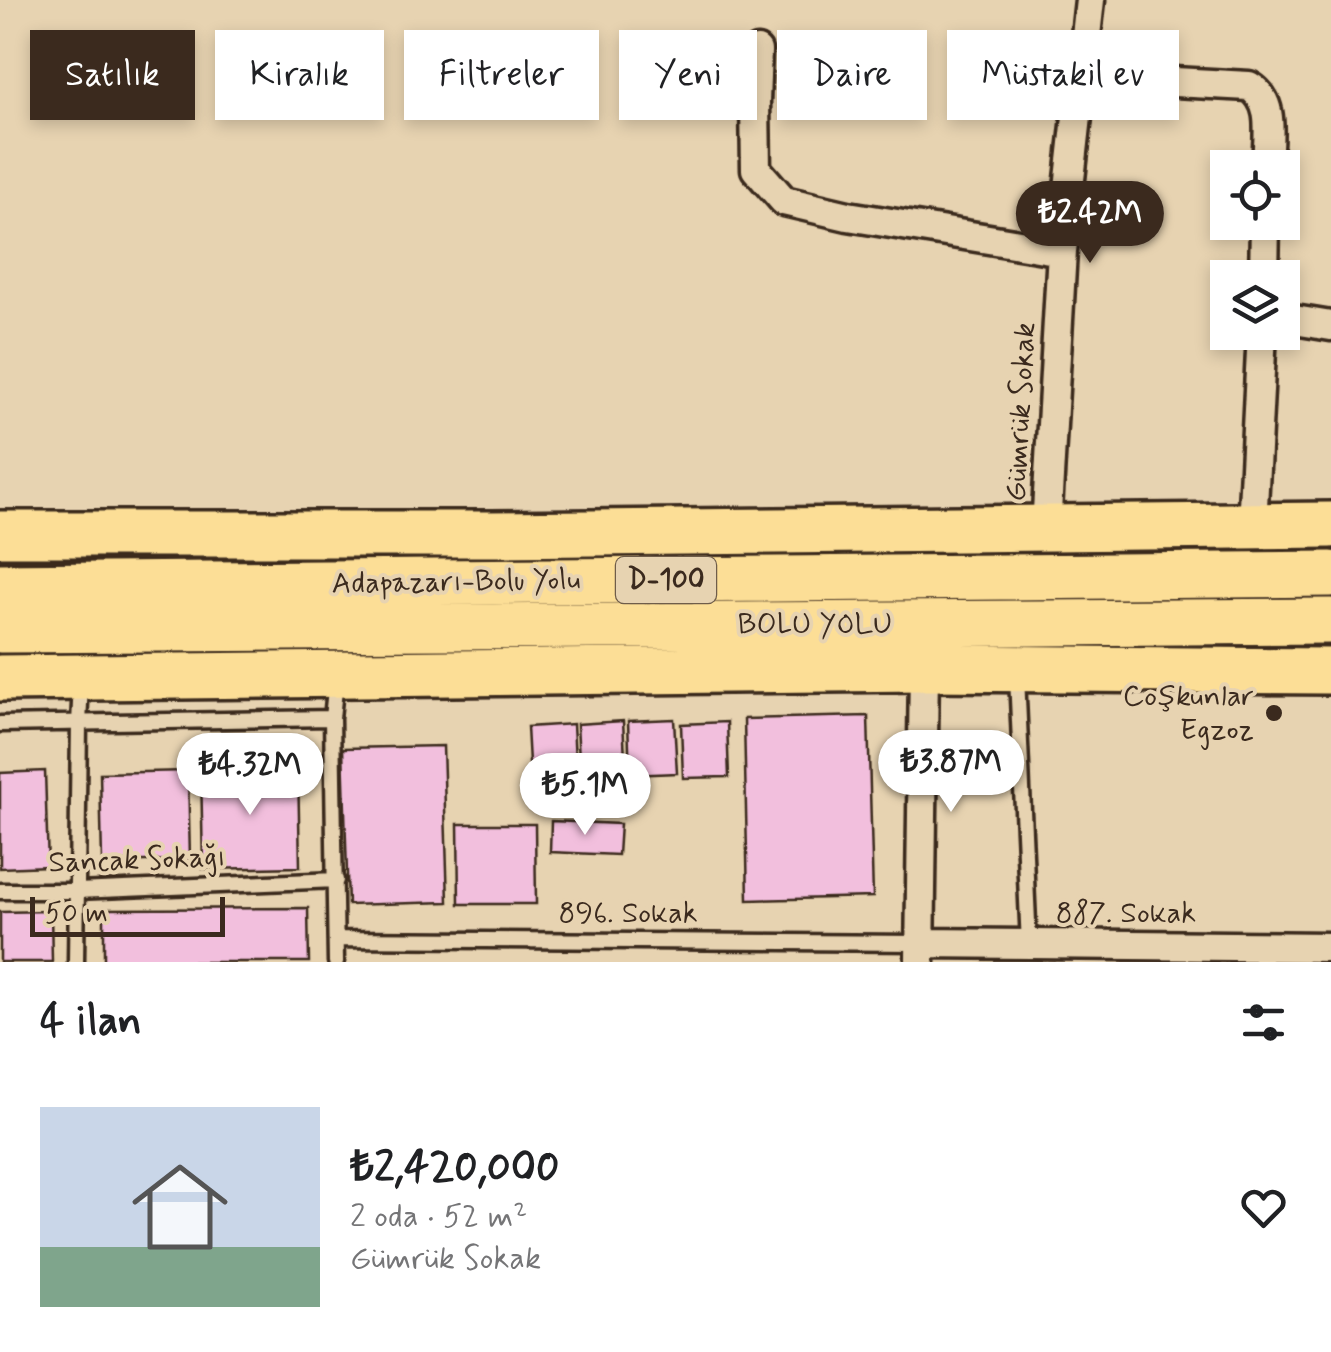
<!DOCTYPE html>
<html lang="tr">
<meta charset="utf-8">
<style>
body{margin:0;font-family:Mynerve,sans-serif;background:#f2f2f2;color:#202124;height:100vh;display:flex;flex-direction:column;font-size:38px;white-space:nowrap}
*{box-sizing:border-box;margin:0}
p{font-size:32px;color:#757577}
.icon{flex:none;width:55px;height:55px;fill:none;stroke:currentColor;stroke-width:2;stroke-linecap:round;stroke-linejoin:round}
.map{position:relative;height:962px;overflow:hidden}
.sheet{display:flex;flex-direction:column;background:#fff;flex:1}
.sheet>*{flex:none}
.guide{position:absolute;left:30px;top:30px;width:1272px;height:90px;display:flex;gap:20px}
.fabs{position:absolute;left:1210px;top:150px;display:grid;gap:20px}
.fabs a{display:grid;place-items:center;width:90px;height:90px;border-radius:0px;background:#fff;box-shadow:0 5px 15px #0003;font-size:50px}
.scale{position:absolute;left:30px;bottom:25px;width:195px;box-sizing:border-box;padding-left:10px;border:5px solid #3b2a1e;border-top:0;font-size:28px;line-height:35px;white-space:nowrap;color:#3b2a1e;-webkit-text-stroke:8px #e7d3b1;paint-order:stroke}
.price{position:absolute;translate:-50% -85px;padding:0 22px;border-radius:35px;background:#fff;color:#222;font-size:32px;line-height:65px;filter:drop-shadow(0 2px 5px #0008)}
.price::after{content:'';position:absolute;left:50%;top:60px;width:30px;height:22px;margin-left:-15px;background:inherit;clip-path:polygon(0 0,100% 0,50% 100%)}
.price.active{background:#3b2a1e;color:#fff}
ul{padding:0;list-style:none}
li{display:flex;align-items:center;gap:30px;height:250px;padding:0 40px}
li span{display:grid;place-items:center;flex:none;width:280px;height:200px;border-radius:0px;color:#555}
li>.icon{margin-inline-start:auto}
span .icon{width:120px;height:120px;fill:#fffc;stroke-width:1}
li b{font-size:42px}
h2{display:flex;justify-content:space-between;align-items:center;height:120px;padding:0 40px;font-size:42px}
.pill{padding:0 35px;border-radius:0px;background:#fff;box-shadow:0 5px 15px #0003;font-size:35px;line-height:90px}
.pill.active{background:#3b2a1e;color:#fff}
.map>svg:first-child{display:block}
</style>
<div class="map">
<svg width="1331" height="962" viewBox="0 0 1331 962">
<rect width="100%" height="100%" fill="#e7d3b1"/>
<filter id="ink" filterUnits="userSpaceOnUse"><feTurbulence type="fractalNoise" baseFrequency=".01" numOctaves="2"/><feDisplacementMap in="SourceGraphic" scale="20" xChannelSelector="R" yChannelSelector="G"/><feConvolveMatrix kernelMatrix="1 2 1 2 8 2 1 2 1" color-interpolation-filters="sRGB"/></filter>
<g filter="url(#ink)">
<path fill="#f2bfdd" stroke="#3b2a1e" stroke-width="2.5" d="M 868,716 L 873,897 L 748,900 L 744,719 Z
M 674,719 L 677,773 L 630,775 L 628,721 Z
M 623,721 L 626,776 L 580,777 L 577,724 Z
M 727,722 L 729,777 L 683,778 L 681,724 Z
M 573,724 L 576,778 L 530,781 L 527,727 Z
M 443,746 L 448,902 L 348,905 L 343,748 Z
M 298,768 L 300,867 L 203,869 L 201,769 Z
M 45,771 L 48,866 L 0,868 L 0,773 Z
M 188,771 L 190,860 L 102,862 L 100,773 Z
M 551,821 L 620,824 L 618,855 L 550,852 Z
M 458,824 L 535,824 L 536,904 L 459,904 Z
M 308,908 L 309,962 L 104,962 L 104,909 Z
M 51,911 L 52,962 L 0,962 L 0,912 Z"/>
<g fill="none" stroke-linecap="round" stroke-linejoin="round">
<g stroke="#3b2a1e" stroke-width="21">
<path id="service" d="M 1017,676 L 1029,945
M 0,724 L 332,718
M 0,891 L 77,891 L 336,880
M 336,939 L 920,943
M 76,962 L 79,724 L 81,682
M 336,962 L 332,718 L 336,680"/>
</g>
<g stroke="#3b2a1e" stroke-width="35">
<path id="minor" d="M 757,51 L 755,102 L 756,169 L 784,201 L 848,216 L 1062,251
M 1081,77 L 1249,86 C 1277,102 1267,140 1267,168
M 1264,278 L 1265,222
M 1282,318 L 1331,326
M 1252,526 L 1262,332
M 1046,529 L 1062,251 L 1090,0
M 920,943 L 1331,947
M 920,962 L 924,668"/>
</g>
<g stroke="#3b2a1e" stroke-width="52">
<path id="trunk" d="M 0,534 L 491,534 L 1331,525
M 0,586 L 1331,574
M 0,630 L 1331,621
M 0,678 L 924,668 L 1331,671"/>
</g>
<use href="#service" stroke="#e7d3b1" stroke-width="14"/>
<use href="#minor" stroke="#e7d3b1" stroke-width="28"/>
<use href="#trunk" stroke="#fcde96" stroke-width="45"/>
</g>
</g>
<circle fill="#3b2a1e" stroke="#e7d3b1" stroke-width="4" cx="1274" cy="713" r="10"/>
<g text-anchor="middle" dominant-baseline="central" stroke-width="8" stroke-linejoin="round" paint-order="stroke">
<rect fill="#e7d3b1" stroke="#6f5d4a" stroke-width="2.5" x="616" y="557" width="100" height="46" rx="8"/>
<g font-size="28" font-weight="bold" fill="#3b2a1e">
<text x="666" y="580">D-100</text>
</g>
<g font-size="30" fill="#3b2a1e" stroke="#e7d3b1">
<text transform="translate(1021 412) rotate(-87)">Gümrük Sokak</text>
<text transform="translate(456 582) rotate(-1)">Adapazarı-Bolu Yolu</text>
<text x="815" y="624">BOLU YOLU</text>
<text transform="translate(137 860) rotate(-2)">Sancak Sokağı</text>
<text x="628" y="913">896. Sokak</text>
<text x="1126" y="913">887. Sokak</text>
</g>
<g font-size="30" fill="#3b2a1e" stroke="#e7d3b1" text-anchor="end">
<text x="1254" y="696">Coşkunlar<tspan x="1254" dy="34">Egzoz</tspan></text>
</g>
</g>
</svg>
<div class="fabs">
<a><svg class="icon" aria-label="locate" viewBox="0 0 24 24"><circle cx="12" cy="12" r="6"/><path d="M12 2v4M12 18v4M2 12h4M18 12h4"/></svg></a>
<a><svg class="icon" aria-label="layers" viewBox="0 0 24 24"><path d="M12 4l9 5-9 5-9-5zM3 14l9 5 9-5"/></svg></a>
</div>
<div class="scale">50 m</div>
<b class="price active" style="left:1090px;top:266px">₺2.42M</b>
<b class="price" style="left:951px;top:815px">₺3.87M</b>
<b class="price" style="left:250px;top:818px">₺4.32M</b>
<b class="price" style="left:585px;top:838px">₺5.1M</b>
<div class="guide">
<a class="pill active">Satılık</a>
<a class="pill">Kiralık</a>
<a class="pill">Filtreler</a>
<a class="pill">Yeni</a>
<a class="pill">Daire</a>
<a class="pill">Müstakil ev</a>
</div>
</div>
<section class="sheet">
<h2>4 ilan<svg class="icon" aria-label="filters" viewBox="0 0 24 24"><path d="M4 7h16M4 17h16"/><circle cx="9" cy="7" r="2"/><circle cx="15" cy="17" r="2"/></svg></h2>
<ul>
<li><span style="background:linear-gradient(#c9d6e8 70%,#7fa58c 0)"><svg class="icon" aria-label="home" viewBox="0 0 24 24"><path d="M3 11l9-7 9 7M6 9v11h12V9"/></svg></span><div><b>₺2,420,000</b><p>2 oda · 52 m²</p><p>Gümrük Sokak</p></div><svg class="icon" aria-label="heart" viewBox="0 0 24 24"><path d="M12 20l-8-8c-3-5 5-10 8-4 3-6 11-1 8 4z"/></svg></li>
</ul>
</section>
